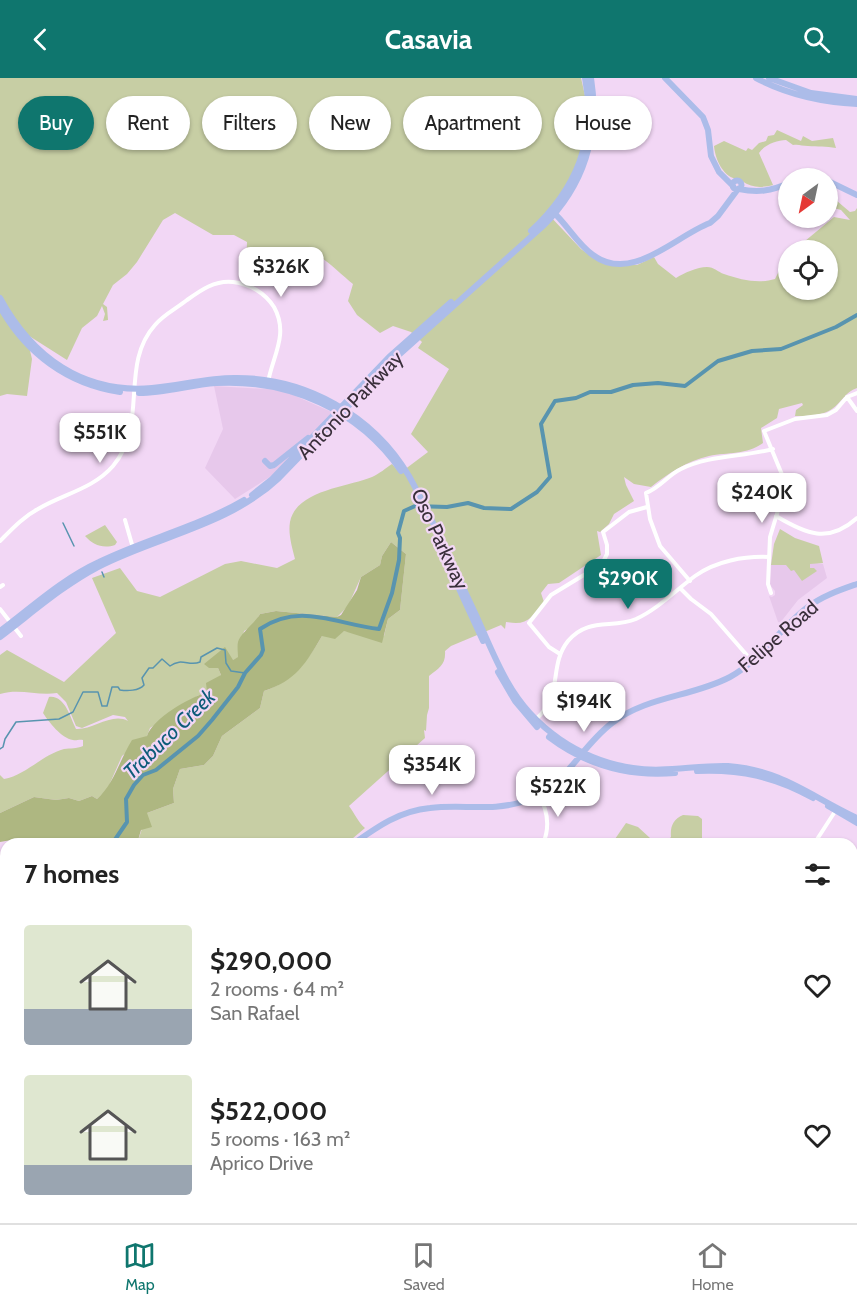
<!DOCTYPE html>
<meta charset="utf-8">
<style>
body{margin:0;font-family:Cabin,sans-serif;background:#f2f2f2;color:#222;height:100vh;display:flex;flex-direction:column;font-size:22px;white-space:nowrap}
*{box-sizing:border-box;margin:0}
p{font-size:20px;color:#767676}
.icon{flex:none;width:33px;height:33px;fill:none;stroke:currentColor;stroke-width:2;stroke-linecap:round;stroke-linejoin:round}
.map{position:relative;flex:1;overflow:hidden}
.side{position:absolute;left:0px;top:760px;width:858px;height:386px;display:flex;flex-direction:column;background:#fff;border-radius:18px 18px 0 0;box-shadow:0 2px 4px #0004}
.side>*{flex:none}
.top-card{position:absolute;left:18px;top:18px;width:822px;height:54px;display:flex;gap:12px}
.needle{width:39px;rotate:213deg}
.fabs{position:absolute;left:778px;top:90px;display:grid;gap:12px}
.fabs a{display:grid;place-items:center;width:60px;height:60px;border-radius:50%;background:#fff;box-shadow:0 2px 4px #0004;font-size:30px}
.price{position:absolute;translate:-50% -51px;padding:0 14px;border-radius:12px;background:#fff;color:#222;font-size:20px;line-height:39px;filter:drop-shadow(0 2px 3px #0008)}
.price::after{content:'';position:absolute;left:50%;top:36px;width:18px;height:14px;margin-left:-9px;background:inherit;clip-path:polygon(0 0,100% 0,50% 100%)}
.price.on{background:#0f766e;color:#fff}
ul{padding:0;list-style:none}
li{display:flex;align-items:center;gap:18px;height:150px;padding:0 24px}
li span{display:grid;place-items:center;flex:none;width:168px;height:120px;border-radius:6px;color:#555}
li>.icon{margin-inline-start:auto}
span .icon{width:72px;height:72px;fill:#fffc;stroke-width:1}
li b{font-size:26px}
h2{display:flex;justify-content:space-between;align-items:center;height:72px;padding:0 24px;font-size:26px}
.pill{padding:0 21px;border-radius:27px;background:#fff;box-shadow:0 2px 4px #0004;font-size:21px;line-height:54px}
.pill.on{background:#0f766e;color:#fff}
header{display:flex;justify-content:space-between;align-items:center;height:78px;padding:0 24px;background:#0f766e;color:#fff;font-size:27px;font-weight:800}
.dock{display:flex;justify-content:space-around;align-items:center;height:84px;border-top:2px solid #e0e0e0;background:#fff;font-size:16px;color:#767676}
.dock a{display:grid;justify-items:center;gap:3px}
.dock .on{color:#0f766e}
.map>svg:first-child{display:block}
</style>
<header><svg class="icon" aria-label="back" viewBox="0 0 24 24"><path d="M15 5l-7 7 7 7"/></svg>Casavia<svg class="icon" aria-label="search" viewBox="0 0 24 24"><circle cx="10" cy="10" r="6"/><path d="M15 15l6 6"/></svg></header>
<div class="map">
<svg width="857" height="1145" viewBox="0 0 857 1145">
<rect width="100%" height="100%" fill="#f2d7f5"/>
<path fill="#e7c8eb" d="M 214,308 L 282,312 L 334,335 L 279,393 L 235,421 L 205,390 L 223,351 Z
M 815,485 L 823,486 L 827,500 L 798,522 L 780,545 L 778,544 L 769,518 L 772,519 L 775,517 L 775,513 L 770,507 L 771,487 Z"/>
<path fill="#c7cea4" d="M 0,0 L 581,0 L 591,44 L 582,83 L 548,136 L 581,171 L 595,181 L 605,186 L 637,187 L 654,179 L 658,186 L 676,200 C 684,195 697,189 707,189 C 714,189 718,194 724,196 C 741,202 759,206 775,201 L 789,173 L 789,212 L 828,212 L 828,172 L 789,172 L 799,168 L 834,139 L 850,142 L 841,132 L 834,130 L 837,123 L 850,134 L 855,133 L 857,130 L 857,310 C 845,314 842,324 832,331 C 823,338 806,338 795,338 L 796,332 L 803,327 L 802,325 L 779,331 L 777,340 L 761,350 L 763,365 C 747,377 728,374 709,378 C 687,383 669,395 651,409 L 634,406 L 624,399 L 626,407 L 634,423 L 614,436 L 609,446 L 600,454 L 597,453 L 601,477 L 559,505 L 548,506 L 541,515 L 544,524 C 531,540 528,548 506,544 L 505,551 L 501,547 L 451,568 L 445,573 C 446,587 439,590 429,598 L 429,630 L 427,637 L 426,653 L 424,652 L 425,660 L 349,728 C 355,736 358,744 365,750 L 346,766 L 137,766 L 147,735 L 174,725 L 173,711 L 180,691 L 204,687 L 213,678 L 222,658 L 260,630 L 264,613 C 292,604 308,582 322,558 L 344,553 L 384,558 L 388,541 L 400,532 L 406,476 L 391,464 L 382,478 L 380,487 L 361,499 L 348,528 L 337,539 L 276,533 L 260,536 L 253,548 L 244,553 L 239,579 L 218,590 L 221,597 L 208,614 L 197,618 L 150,650 L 147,658 L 122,678 L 107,712 L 97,721 L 92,718 L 79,723 L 69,720 L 56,722 L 34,719 L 0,735 L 0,697 L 4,701 C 26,697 42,677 64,671 C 71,670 76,671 83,668 L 83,662 C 79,661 76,663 73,662 C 61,660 49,644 43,635 L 49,619 C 65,617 70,639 76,651 C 93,652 112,634 128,643 L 125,639 L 113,637 L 82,650 L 76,648 L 66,624 L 57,615 C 37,618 20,610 0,616 L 0,577 L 7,572 L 64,604 L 116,555 L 92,500 L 120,490 L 137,513 L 160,519 L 225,486 L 241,483 L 277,490 L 295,481 C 292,469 288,456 290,444 C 296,412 348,409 372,399 C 379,396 386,390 392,386 L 400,395 L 428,374 L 411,356 L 449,291 L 418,270 L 422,264 L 411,254 L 393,248 L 380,255 L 357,237 L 348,223 L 353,206 C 339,195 315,169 297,170 C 285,171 270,187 262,195 L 246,191 L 247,164 L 234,157 L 213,157 L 175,135 L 163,142 L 137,184 L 127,196 L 113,207 L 103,226 L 107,229 L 108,242 L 103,243 L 105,236 L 102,228 L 97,238 L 82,250 L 67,282 L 26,256 L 32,281 L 27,318 L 7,316 L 0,318 Z
M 777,52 L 801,63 L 803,58 L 812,63 L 833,60 L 836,70 C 826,68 818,69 808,68 C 802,68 799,66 793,67 L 786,62 C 777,62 764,67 759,75 L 773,107 C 761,110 752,110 742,103 C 737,99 738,103 733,100 C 721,95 715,79 714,68 L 724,63 L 746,73 L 748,70 L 752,72 L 759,65 L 766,63 L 768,58 L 774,57 Z
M 105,447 L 117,464 L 115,467 C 103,471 93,467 85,458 Z
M 780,451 L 795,460 L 819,468 L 823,485 L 810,486 L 810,490 L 814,490 L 817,493 L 802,503 L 794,492 L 791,493 L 786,487 L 771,487 L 774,466 Z
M 683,737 L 698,738 L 702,741 L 702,761 L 695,766 L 692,760 L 685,761 L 683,760 L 680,760 L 681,766 L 665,766 L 671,759 C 670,749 673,741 683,737 Z
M 626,745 L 638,749 L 650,760 L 652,766 L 615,766 L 615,761 Z
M 6,818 L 6,986 L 0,989 L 0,822 Z
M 371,1140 L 548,1140 L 544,1145 L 529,1145 L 527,1141 L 515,1145 L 359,1145 Z"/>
<path fill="#aeb781" d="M 391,464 L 406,476 L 400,532 L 388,541 L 382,565 L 344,553 L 335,561 L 322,558 C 306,585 296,603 264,613 L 260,630 L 222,658 L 213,678 L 204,687 L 180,691 L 173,711 L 174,725 L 147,735 L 152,749 L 141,752 L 137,766 L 20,766 L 23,760 L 0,764 L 0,735 L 34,719 L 56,722 L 69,720 L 79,723 L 92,718 L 97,721 C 114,706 120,681 132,662 L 147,658 C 153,640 189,620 207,614 L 206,605 L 221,597 L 218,590 L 209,590 L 204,586 L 225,569 L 233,582 L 238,579 C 238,575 237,568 238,564 C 240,556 255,545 260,536 L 276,533 L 337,539 L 341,537 L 357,512 L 361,499 L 380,487 L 382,478 Z"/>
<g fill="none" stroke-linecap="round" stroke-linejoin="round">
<path stroke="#5894af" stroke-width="1.5" d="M 63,445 L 74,468
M 102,494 L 104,499
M 0,671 L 3,669 L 5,661 L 16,644 L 59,641 L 73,634 L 83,614 L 98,614 L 102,628 L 107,628 L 112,609 L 118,609 L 120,612 C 127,613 139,613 144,607 L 142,600 L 149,590 L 153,590 L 162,581 L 170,588 C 182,579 189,589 200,584 L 201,579 L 217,570 L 225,572 L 226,585 L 231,593 L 245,595
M 443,1145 L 452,1142 L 460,1145
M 479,1145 L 488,1140"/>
<path stroke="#5894af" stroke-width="4" d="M 112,766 L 127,744 L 126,721 L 134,707 L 143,697 L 156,692 L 198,658 L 212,642 L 238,609 L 245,595 L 261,577 L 263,572 L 260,551 C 300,524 335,546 379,551 L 392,515 L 399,482 L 400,460 L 398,455 L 404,433 L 415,428 L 447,429 L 468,425 L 484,430 L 511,431 L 537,414 L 550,399 L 541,346 L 555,323 L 576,320 L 590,314 L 611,314 L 633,307 L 658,305 L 685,308 L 718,283 L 752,273 L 781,271 L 836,249 L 857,237
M 0,806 L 6,800"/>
<path stroke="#fff" stroke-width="4" d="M 847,319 L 857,333
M 776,438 C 806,456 828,466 857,440
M 125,442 L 133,470
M 0,463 C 12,451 23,439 38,431 C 63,416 93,411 113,388 C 149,345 119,287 155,247 C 163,237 177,230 187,222 C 201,212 215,202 233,204 C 250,206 265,215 274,229 C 289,256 273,277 268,304
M 690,503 L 660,468 L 650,441 L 646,415 C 660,410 668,397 681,391 C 709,377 743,379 773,371
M 0,509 L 3,507
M 681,511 L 691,521 L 711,536 L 752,583
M 771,515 L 768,506 L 770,459 L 783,416 L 783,399 L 764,353 L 795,341 L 827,337 L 836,332 L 847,319 L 857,315
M 0,531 L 21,558
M 560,576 L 549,569 L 529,545 L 551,517 L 602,486 L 607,476 L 607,467 L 603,454 L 629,434 L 647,429
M 536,641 C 564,617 548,588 568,563 C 588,539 612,551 636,541 C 658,531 676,512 695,498 C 716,483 744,478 769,479
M 538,716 C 548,732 550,749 543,766
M 814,766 L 836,732
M 852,965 L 857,967
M 188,1140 L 192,1145
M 290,1140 L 291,1145
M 613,1140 L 618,1145
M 558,1145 L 563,1140"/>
<path stroke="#acbce9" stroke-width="6" d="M 665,0 L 703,39 L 708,52 L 711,78 L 719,94 L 733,108
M 756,0 C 788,17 821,24 857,26
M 769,0 L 811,15 L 857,21
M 798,100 L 811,99 L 825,100
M732.5 107a4.5 4.5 0 1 1 9 0a4.5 4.5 0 1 1-9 0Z
M 828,103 L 857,117
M 739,111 C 758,115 771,113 789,105
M 552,133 C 567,146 577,166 593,177 C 632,206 675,158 710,145 L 718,138 L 738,111
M 531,153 C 576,111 597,62 585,0
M 0,220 C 32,279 83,316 152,310 C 179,308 206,300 234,300 C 305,299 373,337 409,398 C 434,443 454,491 476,537 C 486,559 495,582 507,603 C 533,650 580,682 633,690 C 664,695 696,687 728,688 C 782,692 810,718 857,740
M 0,229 C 26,275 67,306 120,314
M 139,315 C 165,315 190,307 216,305 C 289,301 359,332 401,393
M 265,383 L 270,388 L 274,387 L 308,360
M 252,417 L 272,401 L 389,279 L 451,224
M 455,502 L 483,563
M 0,553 C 32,529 62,501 99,484 C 146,461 198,449 244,422
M 0,559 C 32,535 62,508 98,489 C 158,458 228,448 279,400 L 391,284 L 543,148 C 584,108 600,56 591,0
M 498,594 L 515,623 L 537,649
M 549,659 C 586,687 629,699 675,695
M 697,693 C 740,691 776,699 813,720
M 828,728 L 857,745
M 353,766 C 377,749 399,733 430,730 C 462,726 493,734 525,723 C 567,708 579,670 612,645 C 647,618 692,619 730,599 C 761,582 780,550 808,529 C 822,518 840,512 857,506
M 852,952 L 857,942
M 0,992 L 6,989
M 756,1140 L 758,1145
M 627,1145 L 632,1140"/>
</g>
<g text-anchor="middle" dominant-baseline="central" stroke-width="4.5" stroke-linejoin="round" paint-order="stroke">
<g font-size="20" fill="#392f3a" stroke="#f2d7f5">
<text transform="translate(350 327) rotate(-46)">Antonio Parkway</text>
<text transform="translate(440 461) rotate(65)">Oso Parkway</text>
<text transform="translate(778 558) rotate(-41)">Felipe Road</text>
</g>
<g font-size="21" font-style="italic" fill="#0d5c79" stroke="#f2d7f5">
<text transform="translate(169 656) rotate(-44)">Trabuco Creek</text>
</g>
</g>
</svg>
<div class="fabs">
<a><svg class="needle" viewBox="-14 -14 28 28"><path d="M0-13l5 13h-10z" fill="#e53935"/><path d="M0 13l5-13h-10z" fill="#767676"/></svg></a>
<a><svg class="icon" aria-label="locate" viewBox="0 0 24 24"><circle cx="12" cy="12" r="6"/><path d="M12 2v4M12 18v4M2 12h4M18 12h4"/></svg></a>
</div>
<b class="price" style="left:281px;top:220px">$326K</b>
<b class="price" style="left:100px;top:386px">$551K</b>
<b class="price" style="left:762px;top:446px">$240K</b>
<b class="price on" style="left:628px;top:532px">$290K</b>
<b class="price" style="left:584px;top:655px">$194K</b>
<b class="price" style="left:432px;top:718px">$354K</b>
<b class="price" style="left:558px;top:740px">$522K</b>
<div class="top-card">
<a class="pill on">Buy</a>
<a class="pill">Rent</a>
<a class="pill">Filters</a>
<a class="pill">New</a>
<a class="pill">Apartment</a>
<a class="pill">House</a>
</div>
<section class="side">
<h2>7 homes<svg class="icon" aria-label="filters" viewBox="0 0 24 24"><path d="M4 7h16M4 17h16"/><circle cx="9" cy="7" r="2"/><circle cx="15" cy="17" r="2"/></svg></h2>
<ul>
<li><span style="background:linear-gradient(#dfe7d0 70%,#9aa5b1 0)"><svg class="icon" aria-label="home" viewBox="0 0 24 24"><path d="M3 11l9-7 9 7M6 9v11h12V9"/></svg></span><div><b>$290,000</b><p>2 rooms · 64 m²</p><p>San Rafael</p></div><svg class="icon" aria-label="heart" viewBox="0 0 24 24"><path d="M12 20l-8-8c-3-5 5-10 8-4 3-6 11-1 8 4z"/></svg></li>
<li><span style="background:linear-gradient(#dfe7d0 75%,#9aa5b1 0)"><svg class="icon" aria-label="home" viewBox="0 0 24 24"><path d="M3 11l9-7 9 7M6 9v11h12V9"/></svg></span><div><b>$522,000</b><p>5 rooms · 163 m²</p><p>Aprico Drive</p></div><svg class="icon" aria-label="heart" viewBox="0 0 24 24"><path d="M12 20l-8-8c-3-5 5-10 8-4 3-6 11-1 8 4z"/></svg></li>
</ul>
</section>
</div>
<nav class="dock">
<a class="on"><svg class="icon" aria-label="map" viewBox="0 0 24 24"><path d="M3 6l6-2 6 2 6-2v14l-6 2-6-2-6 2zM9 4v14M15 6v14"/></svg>Map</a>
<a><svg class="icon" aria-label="saved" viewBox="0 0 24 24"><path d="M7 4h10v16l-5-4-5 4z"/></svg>Saved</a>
<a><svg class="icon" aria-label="home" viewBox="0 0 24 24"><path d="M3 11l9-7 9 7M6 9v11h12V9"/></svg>Home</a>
</nav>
